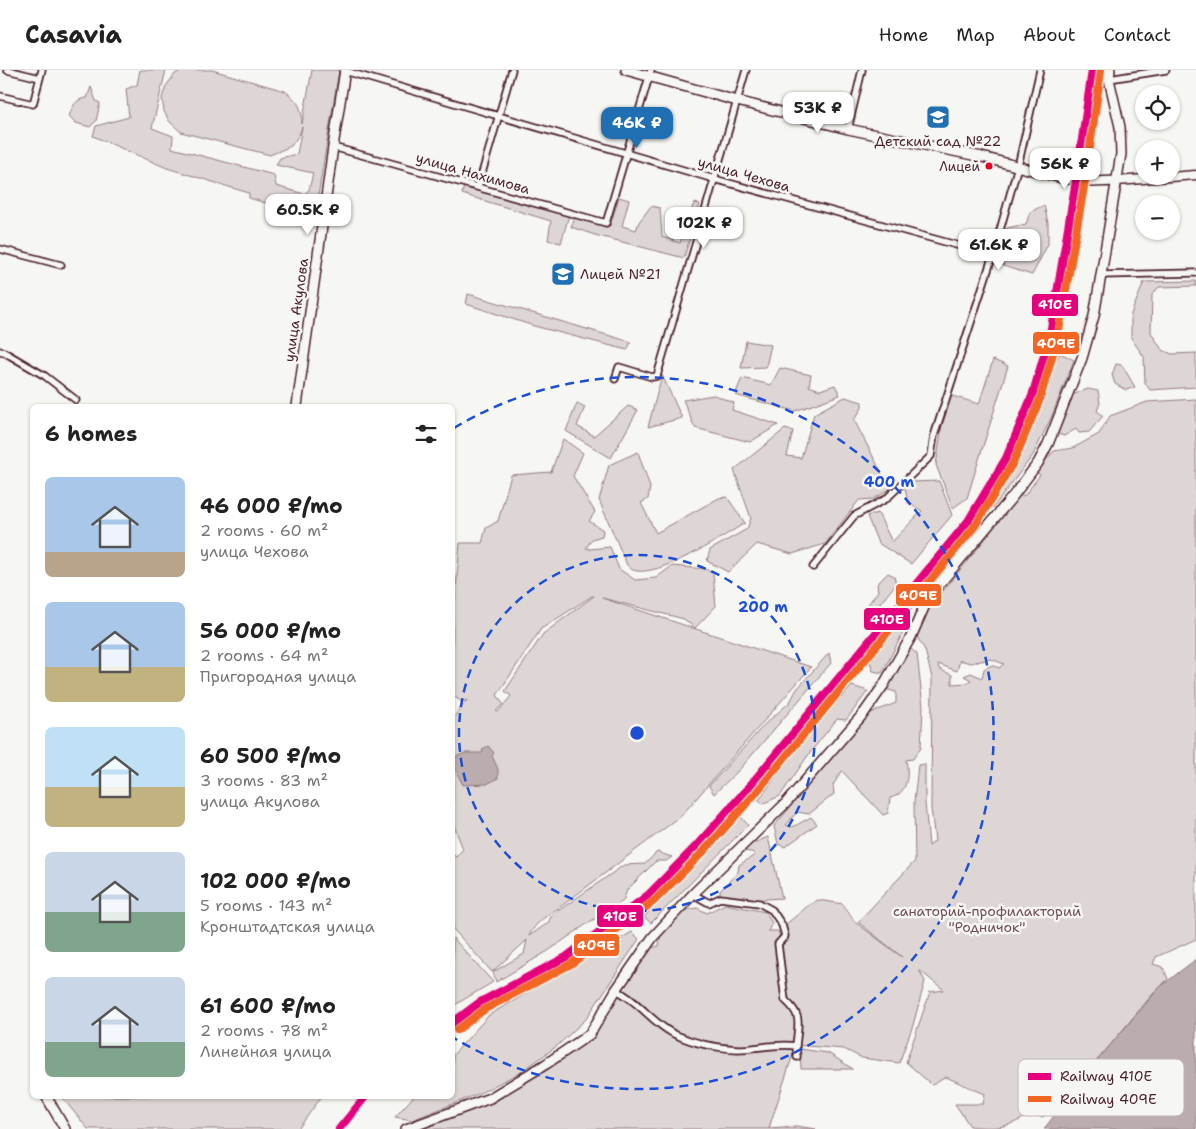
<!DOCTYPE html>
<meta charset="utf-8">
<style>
body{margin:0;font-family:"Shantell Sans",sans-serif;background:#f2f2f2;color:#222;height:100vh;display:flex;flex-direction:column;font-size:19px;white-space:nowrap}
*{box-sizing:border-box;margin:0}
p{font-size:16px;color:#767676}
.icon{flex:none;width:28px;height:28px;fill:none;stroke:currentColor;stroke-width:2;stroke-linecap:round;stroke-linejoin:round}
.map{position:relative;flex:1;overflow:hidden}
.sheet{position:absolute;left:30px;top:334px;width:425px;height:695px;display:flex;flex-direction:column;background:#fff;border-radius:8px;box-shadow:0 1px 4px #0004}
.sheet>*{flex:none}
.controls{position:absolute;left:1135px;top:15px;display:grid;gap:10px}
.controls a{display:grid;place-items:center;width:45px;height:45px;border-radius:50%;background:#fff;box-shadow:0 1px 4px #0004;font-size:25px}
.price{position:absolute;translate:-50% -42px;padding:0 11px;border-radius:10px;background:#fff;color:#222;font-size:16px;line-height:32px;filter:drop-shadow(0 1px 2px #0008)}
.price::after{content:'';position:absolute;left:50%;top:30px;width:15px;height:11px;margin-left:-8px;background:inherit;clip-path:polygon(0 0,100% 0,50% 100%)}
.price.selected{background:#1f6fb2;color:#fff}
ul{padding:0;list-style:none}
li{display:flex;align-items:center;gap:15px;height:125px;padding:0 15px}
li span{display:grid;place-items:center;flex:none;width:140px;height:100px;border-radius:8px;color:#555}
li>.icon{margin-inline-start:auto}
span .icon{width:60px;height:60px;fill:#fffc;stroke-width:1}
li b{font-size:21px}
h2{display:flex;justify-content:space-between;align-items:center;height:60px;padding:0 15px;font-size:21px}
header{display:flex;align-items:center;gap:30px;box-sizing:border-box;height:70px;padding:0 25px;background:#fff;border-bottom:1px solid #e0e0e0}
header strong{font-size:24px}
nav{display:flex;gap:28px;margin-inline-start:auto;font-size:18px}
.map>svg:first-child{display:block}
</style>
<header>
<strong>Casavia</strong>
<nav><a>Home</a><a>Map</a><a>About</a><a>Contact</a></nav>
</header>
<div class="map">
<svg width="1196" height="1059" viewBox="0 0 1196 1059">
<rect width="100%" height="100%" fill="#f6f6f2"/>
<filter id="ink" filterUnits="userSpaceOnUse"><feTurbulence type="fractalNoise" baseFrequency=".02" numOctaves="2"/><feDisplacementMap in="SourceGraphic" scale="10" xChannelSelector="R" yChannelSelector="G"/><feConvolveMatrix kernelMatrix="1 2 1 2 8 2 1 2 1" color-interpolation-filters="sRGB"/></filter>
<g filter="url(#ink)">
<path fill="#ddd6d5" stroke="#947a80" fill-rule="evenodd" d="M 140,0 L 166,0 L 152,58 L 173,66 L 172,78 L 274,105 L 276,116 L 304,124 L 309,120 L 313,103 L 276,95 L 280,88 L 297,84 L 302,57 L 299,65 L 291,76 L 270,85 L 181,62 L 169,51 L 164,41 L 162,28 L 166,16 L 175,4 L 182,0 L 212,0 L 285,21 C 299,32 302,37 302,54 L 312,0 L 339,0 L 318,126 L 307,135 L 274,129 L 269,134 L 249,128 L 249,123 L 167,98 L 93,66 L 96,56 L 129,47 L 126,19 L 137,15 Z
M 91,17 L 96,31 L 100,33 L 96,51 L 90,57 L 76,53 L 69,46 C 73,36 75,29 87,28 Z
M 464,116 L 569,145 L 561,173 L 548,170 L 551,151 L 462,124 Z
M 619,127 L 629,130 L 622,156 L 636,160 L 639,152 L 651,136 L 660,138 L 662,167 L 680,173 L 694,133 L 700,134 L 684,188 L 595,165 L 571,157 L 575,147 L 610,156 Z
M 1044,135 L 1048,153 L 1048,174 L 1032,205 L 1003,196 L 1006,184 L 999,180 L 1007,158 L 1026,154 L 1030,142 Z
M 1196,211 L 1196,216 L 1159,217 L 1152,225 L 1151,262 L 1162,280 L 1172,284 L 1196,283 L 1196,317 L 1150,320 L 1145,313 L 1144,287 L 1131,268 L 1131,244 L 1144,212 Z
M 468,224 L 631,272 L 627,280 L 534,256 L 466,234 Z
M 746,271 L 771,275 L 766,297 L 741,298 Z
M 1060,283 L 1074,290 L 1051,348 L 1033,385 L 993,438 L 989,436 L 1012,391 L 1022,377 L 1022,370 L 1049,304 Z
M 993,290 L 1008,296 L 967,428 L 953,438 L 936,395 L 942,355 L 952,326 L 979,334 Z
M 1116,294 L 1122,295 L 1135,317 L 1126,320 L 1115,314 L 1112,305 Z
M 780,298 L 811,305 L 809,316 L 820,320 L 835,315 L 840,325 L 795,341 L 735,325 L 742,308 L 771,315 Z
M 662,305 L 682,348 L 648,357 Z
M 1088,319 L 1098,321 L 1100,333 L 1097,341 L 1103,346 L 1089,362 L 1079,363 L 1076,359 L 1064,366 L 1055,363 L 1072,325 Z
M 714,325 L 734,333 L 732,340 L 778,355 L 750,372 L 695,358 L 683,330 Z
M 845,327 L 862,332 L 862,338 L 854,350 L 890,419 L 874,429 L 859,430 L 825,474 L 792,484 L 757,474 L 728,502 L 707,491 L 710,480 L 747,459 L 751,448 L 734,400 L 785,359 L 793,361 L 787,386 L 801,388 L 814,344 Z
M 1196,329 L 1196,869 L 1156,887 L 1153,894 L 1163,897 L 1168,909 L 1151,926 L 1101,986 L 1073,1015 L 1048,1029 L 1055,1040 L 1042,1047 L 1030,1044 C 1009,1058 994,1059 970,1056 L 955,1034 L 983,1034 L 985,1024 L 946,1007 L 932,1015 L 906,992 L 930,922 L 944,920 L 919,900 L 925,911 L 913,955 L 899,993 L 862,988 L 844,979 L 782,974 L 736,978 L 703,972 L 671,961 L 620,918 L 647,879 L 659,876 C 662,850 672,842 697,838 L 707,843 L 725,834 L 766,842 L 772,853 L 768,861 L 778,861 L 783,874 L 789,871 L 784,856 L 809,835 L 818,830 L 843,834 L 855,852 L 902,887 L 858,852 L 915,791 L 914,732 L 918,695 L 925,694 L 925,733 L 929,776 L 935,771 L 931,738 L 932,608 L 925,580 L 917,567 L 924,544 L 987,467 L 1014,428 L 1025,425 L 1040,405 L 1036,401 L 1054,381 L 1073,378 L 1099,364 L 1110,346 L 1147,332 ZM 991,589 L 1004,594 L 999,598 L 992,595 L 984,599 L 982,608 L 971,603 L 964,606 L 971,610 L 967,613 L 952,614 L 952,605 L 939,599 L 938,594 L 957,601 L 960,590 L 970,593 Z
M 577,333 L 585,337 L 577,356 L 594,366 L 628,336 L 638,340 L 611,388 L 566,361 Z
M 563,369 L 583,383 L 573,406 L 595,442 L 589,451 L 603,460 L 602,466 L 592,469 L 586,478 L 590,479 L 610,477 L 619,499 L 635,510 L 656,508 L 672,496 L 706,499 L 713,504 L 716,536 L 695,558 L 684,549 L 602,528 L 811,597 L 681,746 L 560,837 C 548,845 535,852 529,866 L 548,853 L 552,845 L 624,795 L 645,794 L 657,782 L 672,787 L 666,791 L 656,791 L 627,820 L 623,831 L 588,853 L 548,881 L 496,912 L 493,902 L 524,884 L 527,870 L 492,902 L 453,859 L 452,784 L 456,787 L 463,779 L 453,753 L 453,648 L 467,630 L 462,632 L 452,625 L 453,531 L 455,530 L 460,473 L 482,473 L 486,458 L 498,451 L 511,405 L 551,402 ZM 592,526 L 594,526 L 543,564 L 505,621 L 511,626 L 498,642 L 496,641 L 503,634 L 497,625 L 541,559 Z
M 638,382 L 650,417 L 648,429 L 641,433 L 656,463 L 719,428 L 727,427 L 745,453 C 724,466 657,509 633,500 C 631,499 629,497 627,495 L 599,430 L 609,395 Z
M 939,411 L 952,445 L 911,494 L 878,473 L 867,446 L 878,443 L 892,472 L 922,441 L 908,433 L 905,418 L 911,412 Z
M 888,503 L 894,506 L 896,514 L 872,543 L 867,536 L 878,521 L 877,514 Z
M 899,556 L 905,559 L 882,603 L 873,601 L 870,592 Z
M 906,575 L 917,584 L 923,637 L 921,677 L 913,689 L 906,690 C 909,705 908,724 890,728 L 888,743 L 883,745 L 842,701 L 833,715 L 834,724 L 809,744 L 797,742 L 786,755 L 793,757 L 811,747 L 817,754 L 785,777 L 778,774 L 774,756 L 789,739 L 789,731 L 861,647 L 896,633 L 896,622 L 885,619 Z
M 829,583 L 831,593 L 740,699 L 714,724 L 709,716 L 765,654 L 790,632 L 797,619 Z
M 852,616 L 868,621 L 846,650 L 837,649 L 809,684 L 780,726 L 762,734 L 759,730 L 802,670 Z
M 741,747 L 748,755 L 651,853 L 644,847 Z
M 768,767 L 782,828 L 731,831 L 721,829 L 720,821 L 738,802 L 739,795 L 755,785 L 752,782 L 741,781 L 747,776 Z
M 632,862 L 639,869 L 586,949 L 557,976 L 521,1002 L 478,1024 L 412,1050 L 395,1047 L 414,1026 L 452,1026 L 453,985 L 489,945 Z
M 453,868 L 493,912 L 453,936 L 452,936 Z
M 616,922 L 626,927 L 654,953 L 711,977 L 786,976 L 794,981 L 769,1058 L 796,1056 L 816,1059 L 418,1059 C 455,1046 490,1032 525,1012 C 537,1005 550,999 561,990 L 560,986 L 572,978 L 576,979 L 594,966 L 596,951 Z
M 800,979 L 828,983 L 853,999 L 801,999 Z
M 61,1026 L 322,1026 L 298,1059 L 88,1059 Z"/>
<path fill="#bbadae" stroke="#8e747a" d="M 488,676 L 494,683 L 492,686 L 498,699 L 498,708 L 487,714 L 463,715 L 453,696 L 453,688 L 465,683 L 482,683 L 483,679 Z
M 1196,889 L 1196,1059 L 1044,1059 L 1088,1001 L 1160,917 Z"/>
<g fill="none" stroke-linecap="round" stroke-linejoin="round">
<g stroke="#4a1f2b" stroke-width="9">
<path id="minor" d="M 7,0 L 40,8
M 345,1 L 714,109 L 993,185
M 1109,9 L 1166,0
M 0,26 L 33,34 L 42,0
M 848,59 L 862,0
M 333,77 L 606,153 L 651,0
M 478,117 L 512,0
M 0,179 L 61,195
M 1101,205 L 1196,203
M 0,281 L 4,282 L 45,306 L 76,330
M 615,309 L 619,297 L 652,307 L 657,306 L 746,0
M 813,497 L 854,446 L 886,429 L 931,386 L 934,366 L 993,185 L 1018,96 L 1040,0
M 693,824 L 709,833 L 720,828 L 759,833 L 772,840 L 782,855 L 785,866 L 778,874 L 785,930 C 803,946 798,953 796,976
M 616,920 C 638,930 652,953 674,964 C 693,973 717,978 738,979 C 757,979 776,973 796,976 L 797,987"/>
</g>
<g stroke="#4a1f2b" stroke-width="11">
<path id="tertiary" d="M 1117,111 L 1196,105"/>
</g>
<g stroke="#4a1f2b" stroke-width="12">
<path id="secondary" d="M 626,0 L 737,31 L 848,59 L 982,87 L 1062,108 L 1092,112 L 1117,111
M 297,336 L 333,77 L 345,0
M 46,1026 L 65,1059
M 406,1059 L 490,1028 L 546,994 L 590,964 L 616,920 L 653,867 L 693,824 L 786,733 L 864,643 L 883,616 L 911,567 L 925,535 L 937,517 L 1013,426 L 1038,393 L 1048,374 L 1082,288 L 1094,246 L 1101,205 L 1121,84 L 1120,57 L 1109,9 L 1110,0"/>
</g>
<use href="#minor" stroke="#f6f6f2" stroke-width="5.5"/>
<use href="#tertiary" stroke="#f6f6f2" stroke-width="8"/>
<use href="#secondary" stroke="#f6f6f2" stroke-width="9"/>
<g stroke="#f6f6f2" stroke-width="11">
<path id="rail-1" d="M 452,953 L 480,932 L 566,887 L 648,825 L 697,775 L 747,719 L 968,451 L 1006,388 L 1032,326 L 1050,264 L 1076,110 L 1092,0
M 339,1059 L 366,1026"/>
</g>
<g stroke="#f6f6f2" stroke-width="11">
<path id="rail-2" d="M 457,960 L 485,939 L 571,894 L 654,831 L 704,781 L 754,725 L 975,456 L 1014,391 L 1040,329 L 1058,266 L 1085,111 L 1101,1"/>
</g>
<use href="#rail-1" stroke="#e5007d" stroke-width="8"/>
<use href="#rail-2" stroke="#f26522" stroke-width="8"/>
</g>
</g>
<g fill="none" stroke="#1d4ed8" stroke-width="2.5" stroke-dasharray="9 6">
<circle cx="637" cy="663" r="178"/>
<path d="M454 358A356 356 0 1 1 454 968"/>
</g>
<defs>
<g id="school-square" transform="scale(1.25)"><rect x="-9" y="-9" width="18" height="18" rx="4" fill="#1f6fb2" stroke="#f6f6f2"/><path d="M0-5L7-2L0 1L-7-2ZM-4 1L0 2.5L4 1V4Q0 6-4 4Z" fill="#fff"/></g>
</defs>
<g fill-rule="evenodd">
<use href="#school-square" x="938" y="47"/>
<use href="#school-square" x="563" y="204"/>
</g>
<circle fill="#e4002b" stroke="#f6f6f2" stroke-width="2" cx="989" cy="96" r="4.5"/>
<g text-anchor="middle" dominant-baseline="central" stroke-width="5" stroke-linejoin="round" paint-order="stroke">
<g font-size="13" fill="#4a1f2b" stroke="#f6f6f2" text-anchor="end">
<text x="980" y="96">Лицей</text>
</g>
<g font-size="14" fill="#4a1f2b" stroke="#f6f6f2">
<text x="938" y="71">Детский сад №22</text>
<text x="580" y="204" text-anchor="start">Лицей №21</text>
</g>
<g font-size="14" fill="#4a1f2b" stroke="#f6f6f2">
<text transform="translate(473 103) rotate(16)">улица Нахимова</text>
<text transform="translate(744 104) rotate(16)">улица Чехова</text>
<text transform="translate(296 240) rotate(-82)">улица Акулова</text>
</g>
<g font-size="14" fill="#6f4d56" stroke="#f6f6f2">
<text x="987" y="841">санаторий-профилакторий<tspan x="987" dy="16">"Родничок"</tspan></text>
</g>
</g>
<rect x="1018" y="989" width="166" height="57" rx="8" fill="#f6f6f2" stroke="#c2b6b6" stroke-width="1"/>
<rect x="1028" y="1003" width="23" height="7" fill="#e5007d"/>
<rect x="1028" y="1026" width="23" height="6" fill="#f26522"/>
<g font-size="14" fill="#4a1f2b">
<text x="1060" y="1011">Railway 410E</text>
<text x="1060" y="1034">Railway 409E</text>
</g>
<circle cx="637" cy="663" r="8" fill="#1d4ed8" stroke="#f6f6f2" stroke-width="2.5"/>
<g font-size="15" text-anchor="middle" font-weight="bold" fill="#1d4ed8" stroke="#f6f6f2" stroke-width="5" stroke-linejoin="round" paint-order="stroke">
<text x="889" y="417">400 m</text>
<text x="763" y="542">200 m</text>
</g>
<g stroke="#f6f6f2" stroke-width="2">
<rect x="1031" y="223" width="48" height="24" rx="5" fill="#e5007d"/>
<rect x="1032" y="261" width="48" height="24" rx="5" fill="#f26522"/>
<rect x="895" y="513" width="47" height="24" rx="5" fill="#f26522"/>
<rect x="863" y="537" width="48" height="24" rx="5" fill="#e5007d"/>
<rect x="596" y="834" width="48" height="24" rx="5" fill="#e5007d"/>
<rect x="573" y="863" width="47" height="24" rx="5" fill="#f26522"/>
</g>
<g font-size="14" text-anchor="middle" font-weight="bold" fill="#fff">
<text x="1055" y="239">410E</text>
<text x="1056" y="278">409E</text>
<text x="918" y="530">409E</text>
<text x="887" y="554">410E</text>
<text x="620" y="851">410E</text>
<text x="596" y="880">409E</text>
</g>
</svg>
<div class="controls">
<a><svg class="icon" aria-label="locate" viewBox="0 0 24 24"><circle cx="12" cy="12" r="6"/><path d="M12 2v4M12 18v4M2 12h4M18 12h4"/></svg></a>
<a>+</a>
<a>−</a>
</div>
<b class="price" style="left:818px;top:64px">53K ₽</b>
<b class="price selected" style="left:637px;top:79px">46K ₽</b>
<b class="price" style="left:1065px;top:120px">56K ₽</b>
<b class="price" style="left:308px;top:166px">60.5K ₽</b>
<b class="price" style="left:704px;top:179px">102K ₽</b>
<b class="price" style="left:999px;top:201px">61.6K ₽</b>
<section class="sheet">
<h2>6 homes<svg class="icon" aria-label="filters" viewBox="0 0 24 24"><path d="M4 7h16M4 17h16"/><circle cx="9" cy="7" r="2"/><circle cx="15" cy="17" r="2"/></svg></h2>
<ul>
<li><span style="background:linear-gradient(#a9c7e8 75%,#b9a48a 0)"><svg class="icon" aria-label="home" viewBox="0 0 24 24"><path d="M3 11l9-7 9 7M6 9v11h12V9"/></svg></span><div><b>46 000 ₽/mo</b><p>2 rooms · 60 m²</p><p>улица Чехова</p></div></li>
<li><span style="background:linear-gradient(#a9c7e8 65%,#c2b280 0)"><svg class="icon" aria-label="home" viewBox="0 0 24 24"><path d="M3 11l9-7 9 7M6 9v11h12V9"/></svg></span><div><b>56 000 ₽/mo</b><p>2 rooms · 64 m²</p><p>Пригородная улица</p></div></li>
<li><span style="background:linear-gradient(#bfe0f5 60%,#c2b280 0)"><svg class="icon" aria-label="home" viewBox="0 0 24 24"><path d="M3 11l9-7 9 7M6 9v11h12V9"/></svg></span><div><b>60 500 ₽/mo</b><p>3 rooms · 83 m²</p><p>улица Акулова</p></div></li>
<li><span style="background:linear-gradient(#c9d6e8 60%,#7fa58c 0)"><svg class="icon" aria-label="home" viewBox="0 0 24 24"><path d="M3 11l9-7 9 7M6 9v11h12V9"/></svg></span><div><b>102 000 ₽/mo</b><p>5 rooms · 143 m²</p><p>Кронштадтская улица</p></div></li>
<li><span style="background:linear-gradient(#c9d6e8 65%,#7fa58c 0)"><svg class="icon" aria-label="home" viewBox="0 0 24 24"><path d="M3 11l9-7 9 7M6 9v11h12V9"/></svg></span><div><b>61 600 ₽/mo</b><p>2 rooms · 78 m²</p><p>Линейная улица</p></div></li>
</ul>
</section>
</div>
